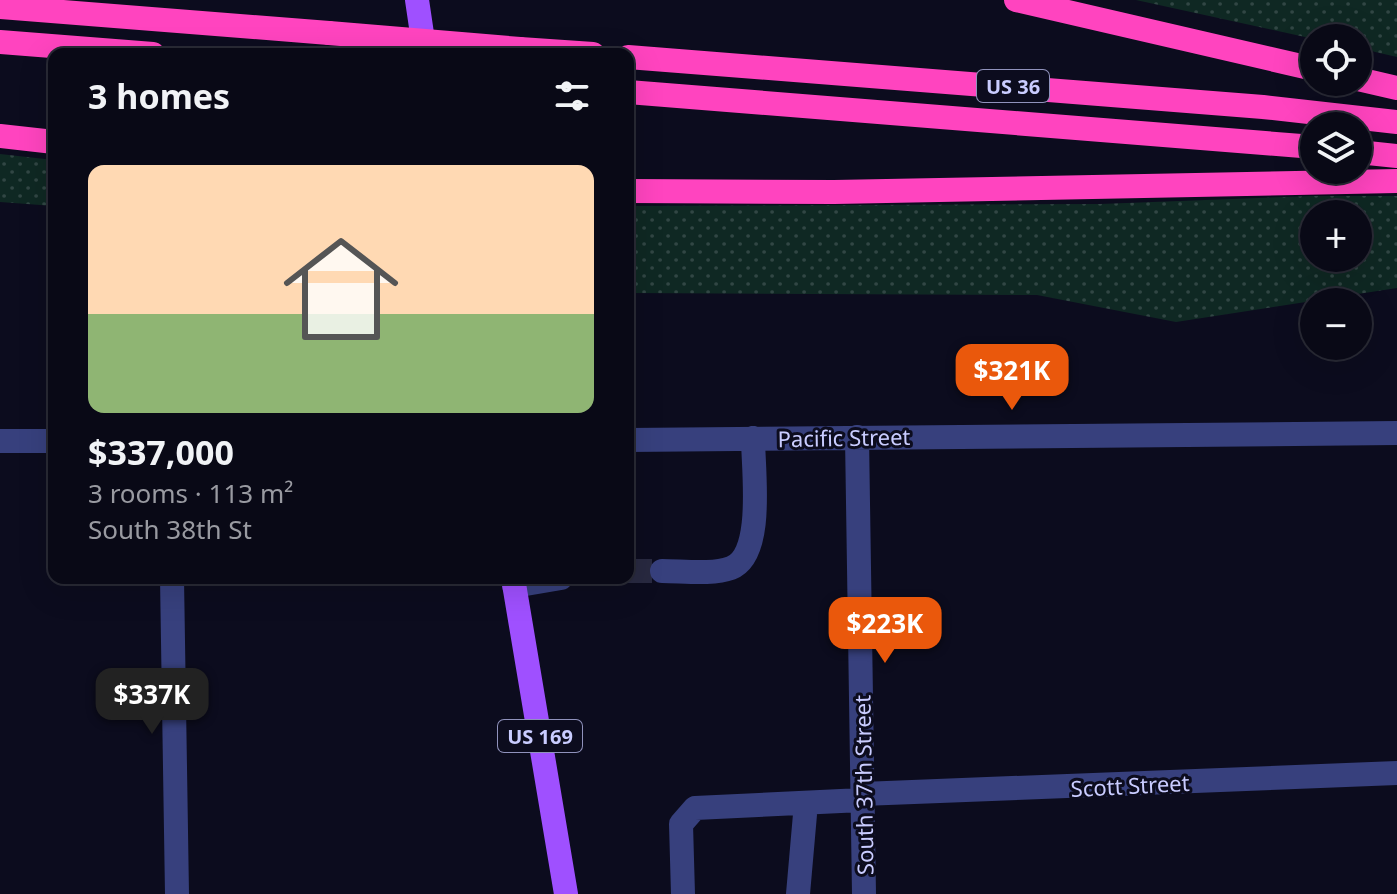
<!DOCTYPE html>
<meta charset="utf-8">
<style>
body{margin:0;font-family:"Noto Sans",sans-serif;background:#12121f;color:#f1f3f6;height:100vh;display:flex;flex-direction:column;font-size:30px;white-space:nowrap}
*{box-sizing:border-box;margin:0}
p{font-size:26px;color:#999aa1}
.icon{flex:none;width:44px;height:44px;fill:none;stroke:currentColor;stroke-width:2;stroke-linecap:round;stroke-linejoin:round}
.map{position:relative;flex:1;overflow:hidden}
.drawer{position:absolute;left:48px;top:48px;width:586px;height:536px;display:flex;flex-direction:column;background:#090916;border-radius:16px;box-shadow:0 8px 32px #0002,0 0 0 2px #292a35}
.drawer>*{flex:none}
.tools{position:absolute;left:1300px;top:24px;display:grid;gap:16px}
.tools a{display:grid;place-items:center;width:72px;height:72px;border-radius:50%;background:#090916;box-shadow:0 8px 32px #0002,0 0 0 2px #292a35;font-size:40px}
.price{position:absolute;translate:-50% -68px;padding:0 18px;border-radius:16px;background:#ea580c;color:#fff;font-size:26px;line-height:52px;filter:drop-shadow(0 2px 4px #0008)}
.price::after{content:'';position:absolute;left:50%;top:48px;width:24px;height:18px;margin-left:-12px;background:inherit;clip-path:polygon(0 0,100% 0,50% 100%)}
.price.active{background:#222;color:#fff}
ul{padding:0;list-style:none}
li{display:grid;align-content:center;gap:16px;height:424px;padding:0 40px}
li+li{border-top:2px solid #292a35}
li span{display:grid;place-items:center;height:248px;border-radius:16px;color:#555}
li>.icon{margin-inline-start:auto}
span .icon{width:144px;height:144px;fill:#fffc;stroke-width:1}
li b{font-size:34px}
h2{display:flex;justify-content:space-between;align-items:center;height:96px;padding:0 40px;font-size:34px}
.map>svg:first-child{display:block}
</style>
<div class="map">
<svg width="1397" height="894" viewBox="0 0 1397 894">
<defs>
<pattern id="grass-dots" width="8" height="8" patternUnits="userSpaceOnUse" patternTransform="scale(2)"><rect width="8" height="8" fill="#0f2823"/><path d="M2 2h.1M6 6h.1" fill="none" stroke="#314644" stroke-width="1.8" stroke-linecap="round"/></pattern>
</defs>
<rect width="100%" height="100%" fill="#0c0c1e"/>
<path fill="url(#grass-dots)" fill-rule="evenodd" d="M 1136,0 L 1397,0 L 1397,57 L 1358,48 L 1358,38 L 1314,39 Z
M 0,154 L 54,160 L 54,206 L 0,202 Z
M 1311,196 L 1397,196 L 1397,288 L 1176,322 L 1037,295 L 628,293 L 628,206 L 1100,204 ZM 1358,214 L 1358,258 L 1314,258 L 1314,214 Z"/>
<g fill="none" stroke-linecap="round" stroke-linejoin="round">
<path stroke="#282940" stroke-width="24" stroke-dasharray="24 12" stroke-linecap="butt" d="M 628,571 L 662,571"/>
<path stroke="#37407d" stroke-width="24" d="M 857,437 L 864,894
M 628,440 L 1397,433
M 0,441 L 54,441
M 662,571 C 683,571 712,575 731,568 C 765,555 753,469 753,438
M 172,578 L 177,894
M 514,586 L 561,578
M 862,794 L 1397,773
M 683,894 L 681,824 L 695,808 L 862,800
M 798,894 L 806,803"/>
<path stroke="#9f50ff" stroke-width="24" d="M 417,0 L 425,54
M 513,578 L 566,894"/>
<path stroke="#ff44bf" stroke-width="24" d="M 1016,0 L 1314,69
M 0,7 L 329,33
M 0,42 L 153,54
M 520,49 L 593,54
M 628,57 L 1263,107 L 1397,122
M 1358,79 L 1397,88
M 628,92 L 1314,147
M 0,136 L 54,142
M 1358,152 L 1397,156
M 628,191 L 834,192 L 1397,181"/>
<path stroke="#ff44bf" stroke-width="24" d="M 329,33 L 520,49"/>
</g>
<g text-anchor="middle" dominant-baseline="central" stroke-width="6" stroke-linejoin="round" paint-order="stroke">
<g fill="#0c0c1e" stroke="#9092bc" stroke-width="2">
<rect x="977" y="70" width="72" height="32" rx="6"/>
<rect x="498" y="720" width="84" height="32" rx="6"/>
</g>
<g font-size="20" font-weight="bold" fill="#c9ccff">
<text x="1013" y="86">US 36</text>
<text x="540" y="736">US 169</text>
</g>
<g font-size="22" fill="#c9ccff" stroke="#0c0c1e">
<text transform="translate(844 437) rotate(-1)">Pacific Street</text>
<text transform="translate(863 785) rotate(-91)">South 37th Street</text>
<text transform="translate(1130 785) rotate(-3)">Scott Street</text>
</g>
</g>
</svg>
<div class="tools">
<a><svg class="icon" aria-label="locate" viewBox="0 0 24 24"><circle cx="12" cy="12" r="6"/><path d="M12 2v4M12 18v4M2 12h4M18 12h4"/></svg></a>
<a><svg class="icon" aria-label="layers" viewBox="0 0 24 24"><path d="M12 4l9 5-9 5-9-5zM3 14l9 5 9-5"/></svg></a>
<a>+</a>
<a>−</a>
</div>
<b class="price" style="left:1012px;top:412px">$321K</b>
<b class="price" style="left:885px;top:665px">$223K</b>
<b class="price active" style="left:152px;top:736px">$337K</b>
<section class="drawer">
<h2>3 homes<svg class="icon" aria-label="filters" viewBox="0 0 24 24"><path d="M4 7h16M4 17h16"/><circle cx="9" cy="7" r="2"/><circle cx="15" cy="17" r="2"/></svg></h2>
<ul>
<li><span style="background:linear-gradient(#ffd9b3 60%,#8fb573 0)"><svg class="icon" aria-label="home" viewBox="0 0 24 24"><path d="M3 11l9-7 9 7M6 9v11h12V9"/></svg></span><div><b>$337,000</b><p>3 rooms · 113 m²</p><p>South 38th St</p></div></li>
</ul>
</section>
</div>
